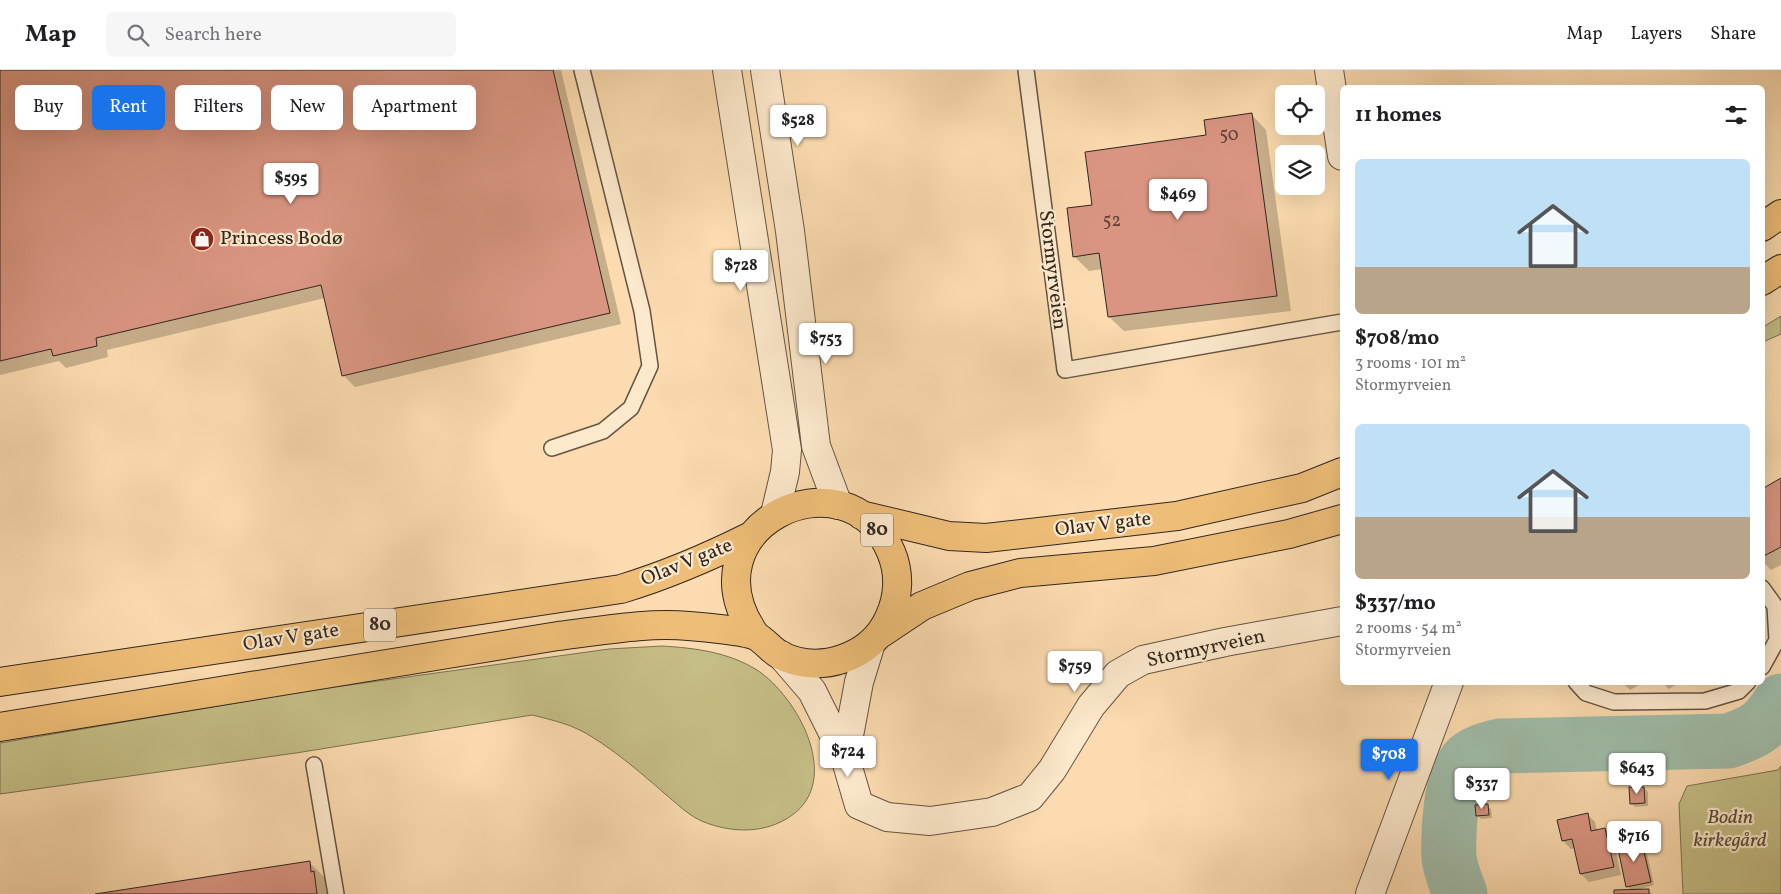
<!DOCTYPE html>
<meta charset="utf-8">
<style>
body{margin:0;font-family:Vollkorn,serif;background:#f6f6f6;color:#202124;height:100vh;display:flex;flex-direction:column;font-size:19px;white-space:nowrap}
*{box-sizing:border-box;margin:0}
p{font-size:16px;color:#757577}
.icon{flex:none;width:28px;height:28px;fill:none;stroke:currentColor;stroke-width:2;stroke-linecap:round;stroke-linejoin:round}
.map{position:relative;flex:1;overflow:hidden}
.sheet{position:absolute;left:1340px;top:15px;width:425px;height:600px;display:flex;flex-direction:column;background:#fff;border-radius:8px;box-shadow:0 5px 20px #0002}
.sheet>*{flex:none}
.banner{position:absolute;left:15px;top:15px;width:475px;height:45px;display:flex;gap:10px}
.controls{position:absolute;left:1275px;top:15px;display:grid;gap:10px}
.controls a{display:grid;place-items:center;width:50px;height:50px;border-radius:8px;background:#fff;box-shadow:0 5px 20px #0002;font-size:25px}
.price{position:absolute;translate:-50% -42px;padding:0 11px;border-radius:5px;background:#fff;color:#222;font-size:16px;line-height:32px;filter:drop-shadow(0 1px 2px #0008)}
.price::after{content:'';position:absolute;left:50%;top:30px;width:15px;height:11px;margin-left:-8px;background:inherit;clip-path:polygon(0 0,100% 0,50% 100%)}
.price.selected{background:#1a73e8;color:#fff}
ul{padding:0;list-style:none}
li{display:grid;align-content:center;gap:10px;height:265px;padding:0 15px}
li span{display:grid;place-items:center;height:155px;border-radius:8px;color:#555}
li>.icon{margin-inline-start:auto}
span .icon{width:90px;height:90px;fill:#fffc;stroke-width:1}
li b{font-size:21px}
h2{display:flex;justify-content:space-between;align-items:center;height:60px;padding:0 15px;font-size:21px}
.tag{padding:0 18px;border-radius:8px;background:#fff;box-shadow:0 5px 20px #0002;font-size:18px;line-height:45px}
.tag.selected{background:#1a73e8;color:#fff}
header{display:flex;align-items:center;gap:30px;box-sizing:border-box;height:70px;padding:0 25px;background:#fff;border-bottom:1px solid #e0e0e0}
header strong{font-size:24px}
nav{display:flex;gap:28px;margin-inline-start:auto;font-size:18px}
.search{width:350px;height:45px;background:#f6f6f6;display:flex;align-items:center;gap:12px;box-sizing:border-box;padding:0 18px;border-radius:8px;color:#757577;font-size:19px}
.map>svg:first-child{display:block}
</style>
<header>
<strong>Map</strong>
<div class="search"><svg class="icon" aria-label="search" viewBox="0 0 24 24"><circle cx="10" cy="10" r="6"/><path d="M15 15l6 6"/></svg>Search here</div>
<nav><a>Map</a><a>Layers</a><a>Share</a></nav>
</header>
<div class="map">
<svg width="1781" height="824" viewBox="0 0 1781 824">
<rect width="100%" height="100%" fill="#fbdbaf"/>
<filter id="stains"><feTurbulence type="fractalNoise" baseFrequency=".004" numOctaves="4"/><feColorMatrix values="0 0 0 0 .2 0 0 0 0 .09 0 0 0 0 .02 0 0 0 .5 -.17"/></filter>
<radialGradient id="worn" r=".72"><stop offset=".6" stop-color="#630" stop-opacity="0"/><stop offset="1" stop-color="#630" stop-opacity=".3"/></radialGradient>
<path fill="#c5be86" stroke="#7b7253" d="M 1781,246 L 1781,264 L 1763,272 L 1763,257 Z
M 662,576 C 695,578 728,582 757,600 C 798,627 843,710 791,746 C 765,764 732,763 704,752 C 690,747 675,732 664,723 C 641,703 618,683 592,667 C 574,655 553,650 532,645 L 296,683 L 0,724 L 0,673 L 306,621 L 609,579 Z
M 1781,696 L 1781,824 L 1683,824 L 1679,734 L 1687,716 L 1778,700 Z"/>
<path fill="#0003" d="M 0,0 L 561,0 L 621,254 L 355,317 L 344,306 L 325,228 L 107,280 L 108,287 L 66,298 L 59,291 L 0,305 Z
M 1252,45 L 1266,60 L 1291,241 L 1124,261 L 1109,247 L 1102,199 L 1089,201 L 1074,186 L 1094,136 L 1207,66 Z
M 1781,410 L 1781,495 L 1771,500 L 1762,491 L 1762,420 Z
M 1622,612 L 1644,612 L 1630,620 Z
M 1662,612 L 1680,612 L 1669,619 Z
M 1644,718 L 1648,722 L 1648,736 L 1635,737 L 1631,733 Z
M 1487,736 L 1491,739 L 1492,748 L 1481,749 L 1477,745 Z
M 1587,744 L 1595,752 L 1597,761 L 1605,759 L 1613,767 L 1621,805 L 1589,812 L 1581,804 L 1575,778 L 1571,779 L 1563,771 Z
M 1641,771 L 1645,775 L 1654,815 L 1637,820 L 1648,820 L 1652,824 L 1616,824 L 1631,820 L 1627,816 Z
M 309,792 L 324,807 L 329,824 L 104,824 Z"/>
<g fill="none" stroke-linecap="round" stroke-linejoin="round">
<path stroke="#9fbba8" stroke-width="55" d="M 1460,824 C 1456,812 1450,800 1449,787 C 1448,764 1450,705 1468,689 C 1478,681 1489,679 1500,676 L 1728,671 C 1756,662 1765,656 1781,631"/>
</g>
<path fill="#d99582" stroke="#312720" d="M 0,0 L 553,0 L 610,243 L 342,306 L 321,215 L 96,268 L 97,276 L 53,286 L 51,279 L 0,291 Z
M 1252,43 L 1277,226 L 1108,247 L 1099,183 L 1073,187 L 1067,138 L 1092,135 L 1085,82 L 1206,65 L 1204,50 Z
M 1781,408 L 1781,477 L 1762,487 L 1762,419 Z
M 1629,717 L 1644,717 L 1645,733 L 1630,734 Z
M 1488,734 L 1489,745 L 1476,746 L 1475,735 Z
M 1588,743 L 1591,761 L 1605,758 L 1614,797 L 1580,804 L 1572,769 L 1562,771 L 1557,750 Z
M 1641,769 L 1651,812 L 1626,817 L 1617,774 Z
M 310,791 L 311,802 L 314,801 L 317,824 L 95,824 Z
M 1649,819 L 1649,824 L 1614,824 L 1614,820 Z"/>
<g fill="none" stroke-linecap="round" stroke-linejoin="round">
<g stroke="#645444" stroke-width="18">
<path id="lane" d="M 1026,0 L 1065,300 L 1342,252
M 552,378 L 603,361 L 631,338 L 650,296 L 642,241 L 582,0
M 1762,518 L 1775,536 L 1777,570 L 1762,597
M 1576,612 L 1586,623 L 1614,632 L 1705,631 L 1739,621 L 1748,612
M 314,695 L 336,824"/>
</g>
<g stroke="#645444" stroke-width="30">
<path id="street" d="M 727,0 L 787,380 L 785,402 L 775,444
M 765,0 L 790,161 L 816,376 L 838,435
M 1329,0 L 1342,86
M 781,585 L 812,621 L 845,687 L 859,612 L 871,573
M 845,687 L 859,735 L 887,747 L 930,751 L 992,742 L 1030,727 L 1052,700 L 1091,636 L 1118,604 L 1143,590 L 1225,572 L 1342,551
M 1370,824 L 1449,612"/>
</g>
<g stroke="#312720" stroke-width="30">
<path id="highway" d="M 1762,157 L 1781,144
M 1762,211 L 1781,199
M 861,445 L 949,466 L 986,468 L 1177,446 L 1302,418 L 1342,402
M 880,564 L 922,536 L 970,516 L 1020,503 L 1154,491 L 1289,464 L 1342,449
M 0,612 L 621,519 C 667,505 709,487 751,466
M 0,657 L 558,566 C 601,561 646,552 689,556 C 703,557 746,561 756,566 C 765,571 771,580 780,585 C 819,605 871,588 889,548 C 899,527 900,503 891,482 C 847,376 679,458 756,566"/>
</g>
<use href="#lane" stroke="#fce8cb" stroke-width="15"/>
<use href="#street" stroke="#fce8cb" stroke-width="28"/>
<use href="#highway" stroke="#eebe78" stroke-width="28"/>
</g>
<defs>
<g id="shop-disc" transform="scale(1.25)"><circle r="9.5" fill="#8f2418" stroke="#fce8cb"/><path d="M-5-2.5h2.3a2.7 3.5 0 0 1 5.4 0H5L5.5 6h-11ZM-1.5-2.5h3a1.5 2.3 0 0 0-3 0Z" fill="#fff"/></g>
</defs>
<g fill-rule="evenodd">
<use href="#shop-disc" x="202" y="169"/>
</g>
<g text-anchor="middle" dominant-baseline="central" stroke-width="4.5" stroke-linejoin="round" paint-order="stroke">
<g font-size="18" fill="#5b4238">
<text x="1229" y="65">50</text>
<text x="1112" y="151">52</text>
</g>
<g fill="#fce8cb" stroke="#6e6153" stroke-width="1">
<rect x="861" y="443.5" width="32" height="33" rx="4"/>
<rect x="364" y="538.5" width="32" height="33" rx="4"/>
</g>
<g font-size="19" font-weight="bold" fill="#312720">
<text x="877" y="460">80</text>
<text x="380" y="555">80</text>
</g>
<g font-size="20" fill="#312720" stroke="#fce8cb" text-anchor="start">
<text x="220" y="169">Princess Bodø</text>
</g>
<g font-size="20" fill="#312720" stroke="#fce8cb">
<text transform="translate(1052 200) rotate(83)">Stormyrveien</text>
<text transform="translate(1103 455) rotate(-7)">Olav V gate</text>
<text transform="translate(687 493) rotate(-22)">Olav V gate</text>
<text transform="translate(291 568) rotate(-9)">Olav V gate</text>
<text transform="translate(1206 579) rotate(-12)">Stormyrveien</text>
</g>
<g font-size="20" font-style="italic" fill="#564d3a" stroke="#fce8cb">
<text x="1730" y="748">Bodin<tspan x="1730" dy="23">kirkegård</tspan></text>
</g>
</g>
<rect width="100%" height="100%" filter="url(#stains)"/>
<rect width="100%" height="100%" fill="url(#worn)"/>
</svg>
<div class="controls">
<a><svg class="icon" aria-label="locate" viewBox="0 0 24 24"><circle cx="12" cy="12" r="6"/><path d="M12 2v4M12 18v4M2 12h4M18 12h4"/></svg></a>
<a><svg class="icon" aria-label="layers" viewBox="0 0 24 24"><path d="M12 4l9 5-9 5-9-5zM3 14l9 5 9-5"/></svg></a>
</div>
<b class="price" style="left:798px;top:77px">$528</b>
<b class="price" style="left:291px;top:135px">$595</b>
<b class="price" style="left:1178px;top:151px">$469</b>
<b class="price" style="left:741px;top:222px">$728</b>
<b class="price" style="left:826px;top:295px">$753</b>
<b class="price" style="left:1075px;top:623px">$759</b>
<b class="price" style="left:848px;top:708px">$724</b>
<b class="price selected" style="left:1389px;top:711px">$708</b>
<b class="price" style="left:1637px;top:725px">$643</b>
<b class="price" style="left:1482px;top:740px">$337</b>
<b class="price" style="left:1634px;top:793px">$716</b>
<div class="banner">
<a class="tag">Buy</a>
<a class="tag selected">Rent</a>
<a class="tag">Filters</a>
<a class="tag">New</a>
<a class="tag">Apartment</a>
</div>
<section class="sheet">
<h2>11 homes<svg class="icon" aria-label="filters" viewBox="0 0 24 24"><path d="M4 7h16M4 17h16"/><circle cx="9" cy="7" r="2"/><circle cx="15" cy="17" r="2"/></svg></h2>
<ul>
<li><span style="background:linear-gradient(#bfe0f5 70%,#b9a48a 0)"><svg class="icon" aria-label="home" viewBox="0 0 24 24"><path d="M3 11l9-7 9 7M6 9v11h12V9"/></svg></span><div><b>$708/mo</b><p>3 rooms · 101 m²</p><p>Stormyrveien</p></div></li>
<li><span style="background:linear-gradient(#bfe0f5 60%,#b9a48a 0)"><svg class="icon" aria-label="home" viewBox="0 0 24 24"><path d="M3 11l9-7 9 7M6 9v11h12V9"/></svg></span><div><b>$337/mo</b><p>2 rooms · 54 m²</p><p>Stormyrveien</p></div></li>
</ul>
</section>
</div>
